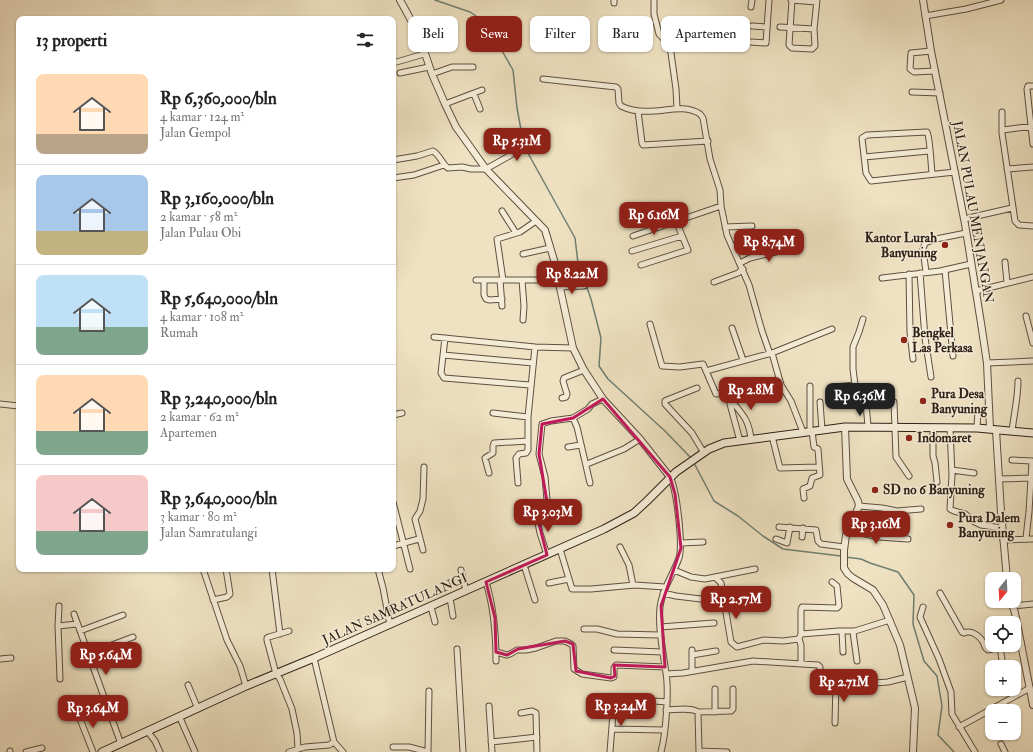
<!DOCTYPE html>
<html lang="id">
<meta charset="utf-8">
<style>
body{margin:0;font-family:"IM FELL Double Pica",serif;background:#f2f2f2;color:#222;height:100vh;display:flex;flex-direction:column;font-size:15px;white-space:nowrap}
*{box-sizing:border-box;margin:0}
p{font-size:13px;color:#767676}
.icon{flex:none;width:22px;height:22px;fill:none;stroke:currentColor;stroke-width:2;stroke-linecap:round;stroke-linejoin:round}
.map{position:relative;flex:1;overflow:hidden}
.side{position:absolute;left:16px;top:16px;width:380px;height:556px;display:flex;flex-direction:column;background:#fff;border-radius:8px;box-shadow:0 1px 3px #0004}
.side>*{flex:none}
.banner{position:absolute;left:408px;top:16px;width:380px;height:36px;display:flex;gap:8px}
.needle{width:26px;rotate:198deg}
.buttons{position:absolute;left:985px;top:572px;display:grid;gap:8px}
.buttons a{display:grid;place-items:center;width:36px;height:36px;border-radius:8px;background:#fff;box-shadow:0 1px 3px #0004;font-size:20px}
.price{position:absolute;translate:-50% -34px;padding:0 9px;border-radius:8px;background:#8f2418;color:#fff;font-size:13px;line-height:26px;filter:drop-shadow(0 1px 2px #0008)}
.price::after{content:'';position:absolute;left:50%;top:24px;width:12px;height:9px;margin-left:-6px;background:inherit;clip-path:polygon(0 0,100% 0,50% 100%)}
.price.on{background:#222;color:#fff}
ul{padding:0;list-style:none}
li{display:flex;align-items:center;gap:12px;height:100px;padding:0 20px}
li+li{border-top:1px solid #e0e0e0}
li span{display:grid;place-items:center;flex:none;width:112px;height:80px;border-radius:8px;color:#555}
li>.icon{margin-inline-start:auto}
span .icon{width:48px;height:48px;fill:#fffc;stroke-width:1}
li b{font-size:17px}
h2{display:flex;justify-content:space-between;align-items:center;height:48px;padding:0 20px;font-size:17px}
.chip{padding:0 14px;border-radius:8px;background:#fff;box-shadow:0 1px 3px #0004;font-size:14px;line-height:36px}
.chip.on{background:#8f2418;color:#fff}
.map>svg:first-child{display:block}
</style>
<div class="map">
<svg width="1033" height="752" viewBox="0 0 1033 752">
<rect width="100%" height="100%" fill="#efe2c2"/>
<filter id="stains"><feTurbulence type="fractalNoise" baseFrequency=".005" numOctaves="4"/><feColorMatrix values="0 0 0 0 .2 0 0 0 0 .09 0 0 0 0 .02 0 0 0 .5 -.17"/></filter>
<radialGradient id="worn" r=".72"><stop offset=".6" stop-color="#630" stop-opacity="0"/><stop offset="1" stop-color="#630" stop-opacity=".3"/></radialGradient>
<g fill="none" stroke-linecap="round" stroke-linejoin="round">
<path stroke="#6f7f71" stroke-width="1.5" d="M 435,0 L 470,12 L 489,25 L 493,30 L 501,49 L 513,70 L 517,108 L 524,146 L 575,238 L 578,263 L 591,299 L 601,338 L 599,366 L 608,379 L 666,432 L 691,458
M 694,463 L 714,501 L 738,516 L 763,536 L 783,549 L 841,556
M 845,557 L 861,559 L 870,563 L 898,572 L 914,595 L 913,624 L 924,661 L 937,676 L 942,706 L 938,735 L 954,752"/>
<g stroke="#5d5041" stroke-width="7">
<path id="minor" d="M 654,0 L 654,14 L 659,34 L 670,46 L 676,89 L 677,108
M 791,0 L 816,2
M 792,0 L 789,45 L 792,48 L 812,49 L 815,46 L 814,29 L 817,0
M 614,3 L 614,0
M 751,7 L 752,0
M 925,16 L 966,9 L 1001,0
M 752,26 L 767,27
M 780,27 L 814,29
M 665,41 L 702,43
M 750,42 L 766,43 L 769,0
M 931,51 L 911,53 L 910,69 L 914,72 L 935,71
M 393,63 L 424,54
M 400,73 L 429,67
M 432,74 L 452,67 L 473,67
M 543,79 L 616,87 L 618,89 L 619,103 L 621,106 C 631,111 643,112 654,111 C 670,110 686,105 700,114 L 703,118 L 710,159 L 720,190 L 721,206 L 727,235 L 749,285 L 762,331 L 770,354
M 1033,86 L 1028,86 L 1027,89 L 1033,144
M 912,92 L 940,93
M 474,94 L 480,109
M 445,104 L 482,90
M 638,111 L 642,143 L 643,145 L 708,141
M 1002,112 L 1002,133 L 1015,221 L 1019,225 L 1033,226
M 1003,130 L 1033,126
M 864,157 L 929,151
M 393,160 L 417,156 L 433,151 C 440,155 442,164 448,168 L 462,167 L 471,169 L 486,169 L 511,155 L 511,149 L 506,136
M 1007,169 L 1033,167
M 932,173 C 931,166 930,136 927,132 L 867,135 L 862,138 L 866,173 L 871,181 L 955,172
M 393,178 L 414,175 L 444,165
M 502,211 L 516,233
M 964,219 L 1012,208
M 725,227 L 752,226
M 633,236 L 721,206
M 632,251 L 682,236
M 523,254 L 550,248
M 1005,262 L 1007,282
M 740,263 L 750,258 L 793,248
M 641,265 L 688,250 L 676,221
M 945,270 L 953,356
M 926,272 L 923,249 L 925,243 L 936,239 L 966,233
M 920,273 L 925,338 L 931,377
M 909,274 L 910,332 L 913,359
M 882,278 L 940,271 L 971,264
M 476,280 L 558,280
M 484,280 L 484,295 L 486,299 L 490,300 L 502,299
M 500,280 L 502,306
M 503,280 L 497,239 L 520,232 L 536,221
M 522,280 L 524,306 L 523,320
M 714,282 L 738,273 L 743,269
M 560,287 L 584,286
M 976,291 L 1033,277
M 1026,316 L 1033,343
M 863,319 L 859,332 L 853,347 L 853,369 L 855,385 L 866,404 L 868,426
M 650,324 L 662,366 L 680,367 L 703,364 L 716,394 L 743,391 L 766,391 L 783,388
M 732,328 L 743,360
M 434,337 L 535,347 L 573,348
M 445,338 L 441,373 L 444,378 L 530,385
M 772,353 L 781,385 L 791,401 L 803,432
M 443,355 L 533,363
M 987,363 L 1033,361
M 706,371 L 772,353 L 832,329
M 810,386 L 810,431
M 834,387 L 855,385
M 697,388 L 667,400 L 665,401 L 665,404 L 692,433 L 704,453
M 726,393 C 739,413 748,414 751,439
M 562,398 L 566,397 L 567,394 L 563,381 L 564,378 L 584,370
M 820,402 L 822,430
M 894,402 L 896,457 L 909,476
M 0,404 L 19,406
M 730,404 L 740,441
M 493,413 L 528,417
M 393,415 L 402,413
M 573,418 L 577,427 L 590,483
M 933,428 L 933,456 L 935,463 L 937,482
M 950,428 L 952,475 L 950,509 L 954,511 L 965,514 L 973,521 L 981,525 L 1002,528
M 977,428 L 978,410
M 1012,431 C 1014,414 1018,398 1018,381
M 772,436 L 780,468 L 819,467
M 568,447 L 581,445
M 1012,460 L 1032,461 L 1029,512 L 1026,538
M 587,464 L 624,449 L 640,439
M 952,470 L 974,473
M 489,473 L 485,458 L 493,453 L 493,446 L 494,443 L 528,441
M 999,479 L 1031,478
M 518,483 L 516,458 L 519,454 L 526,453 L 528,450 L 528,417 L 535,347
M 804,498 L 803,489 L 810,486 L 812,478 L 820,475 L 818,449 L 814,447 L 812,431
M 393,502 L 410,569
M 859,506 L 882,508 L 897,511 L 921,509
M 779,527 L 816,530 L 818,541 L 821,544 L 844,547
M 847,530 L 879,537 L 908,539
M 802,537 L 803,528
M 776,539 L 787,543 L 790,527
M 1003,540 L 1033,539
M 681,543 L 703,542
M 393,546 L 419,539
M 620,547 L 629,565 L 633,585
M 560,549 L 572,589 L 591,589 L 635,585 L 665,587
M 423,550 L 415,519 L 420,511 L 423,499 L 424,467
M 547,555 L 540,533 L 535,508 L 537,506 L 546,503 L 547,500 L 545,477 L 539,454 L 542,424 L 551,421 L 573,418 L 588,409 L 592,404 L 603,399
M 524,565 L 535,600
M 203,569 L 227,640 L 240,666 L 246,686
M 272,569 L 280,634
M 378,569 L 383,588 L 390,625
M 461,570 L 466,591
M 674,570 L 691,577 L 705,579 L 755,569
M 715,577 L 721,583 L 731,642 L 737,647 L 764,640 L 783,641 L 799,639 L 801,634 L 801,610 L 802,607 L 837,608 L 839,606 L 837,586 L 832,582
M 486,582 C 494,608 496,633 496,661
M 549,583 L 569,579
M 663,593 L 676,596 L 709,600
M 940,593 L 962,632 L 964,633 C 971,630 979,635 983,642 C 985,646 984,648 988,650 L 1008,645
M 450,598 L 453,616
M 213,600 L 227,597 L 230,594 L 226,569
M 59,606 L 58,626 L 60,679
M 1013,606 L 1033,604
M 431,607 L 435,622
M 923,607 L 920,617 L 939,659 L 951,692 L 952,714 L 975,752
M 74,614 L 121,744
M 58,626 L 77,624
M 660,627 L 714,623
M 584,629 L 597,629 L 617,634 L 660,635
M 80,631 L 123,615
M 289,631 L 269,637 L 267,638 L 267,640 L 276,674 L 280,679 L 292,709 L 297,733 L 298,749
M 842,631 L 843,652
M 853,632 L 857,661
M 801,634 L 839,631 L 855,631 L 890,620
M 799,639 L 801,645 L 801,664
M 1014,644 L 1021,642
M 1000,647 L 1002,660
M 457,649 L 463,752
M 614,650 L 662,652
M 496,652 L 507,655 L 510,654 L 517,650 L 526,650 L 536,648 L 556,641 L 565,641 L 571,644 L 573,646 L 574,669 L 582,674 L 611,678 L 614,677 L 614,668 L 616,665 L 665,667
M 88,654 L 133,637
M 692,655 L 716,651
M 314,658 L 334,742 L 343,752
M 0,659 L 11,658
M 692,671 L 692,650
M 666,674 L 683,673 L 753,661 L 818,665 L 820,667 L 820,680 L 836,682 L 875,683 L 888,682 L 908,677
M 188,685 L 198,709
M 715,689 L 715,712
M 489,706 L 492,752
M 666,710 C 675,710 691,707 698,712 L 731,711 L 733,709 L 733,689
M 698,712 L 699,752
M 521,713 L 532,711 L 536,713 L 537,752
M 78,714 L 93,752
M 180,718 L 195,752
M 835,723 L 836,682
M 959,727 L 1030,688
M 612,729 L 664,730
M 148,732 L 155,741 L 160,752
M 491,742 L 537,737
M 1001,744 L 1005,752
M 393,747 L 409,747 L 428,752
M 10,751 L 10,752
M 699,751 L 727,752
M 26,752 L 42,748
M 289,752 L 305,747 L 329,745 L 334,742
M 428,752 L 429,691
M 610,752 L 614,700 L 615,698 L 667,702
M 661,752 C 666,733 669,692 666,673 C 663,651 658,629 660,607 C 662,589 673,575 679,558 C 683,545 677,490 670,477"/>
</g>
<g stroke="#5d5041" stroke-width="8">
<path id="tertiary" d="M 400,0 L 418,33 L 432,74 L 445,104 L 456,127 L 486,169 L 545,230 L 554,260 L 573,348 L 584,370 L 603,399 L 640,439 L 670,477
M 923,0 L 931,51 L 965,224 L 981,323 L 987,363 L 990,429
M 845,427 L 847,479 L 858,501 L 859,506 L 846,535 L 844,550 L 844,568 L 848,574 L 853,578 L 873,590 L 883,605 L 900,645 L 915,708 L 913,752
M 996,430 L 1001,512 L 1007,579
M 1011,601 L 1015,613 L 1033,705"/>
</g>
<g stroke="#2c2016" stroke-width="9">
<path id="secondary" d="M 102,752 L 246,686 L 314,658 L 604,529 L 634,513 L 647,501 L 676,472 L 709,449 L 724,443 L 845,427 L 977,428 L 1033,433"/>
</g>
<use href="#minor" stroke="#f5ecd7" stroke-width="5"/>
<use href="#tertiary" stroke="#f5ecd7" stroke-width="6"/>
<use href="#secondary" stroke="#f5ecd7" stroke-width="7"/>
</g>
<path fill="none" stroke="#c2185b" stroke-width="3" stroke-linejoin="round" d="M 603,399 L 670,477 L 675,494 L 681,548 L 661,606 L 665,667 L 614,665 L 615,676 L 611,678 L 576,671 L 573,644 L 565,641 L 518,649 L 507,655 L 496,652 L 495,618 L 486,582 L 547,555 L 535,508 L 547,502 L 539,454 L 542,424 L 573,418 Z"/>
<g fill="#8f2418" stroke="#f5ecd7" stroke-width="1.5">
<circle cx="945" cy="245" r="4"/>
<circle cx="904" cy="340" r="4"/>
<circle cx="923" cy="401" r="4"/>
<circle cx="909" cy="438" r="4"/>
<circle cx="875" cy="490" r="4"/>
<circle cx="950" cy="525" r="4"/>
</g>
<g text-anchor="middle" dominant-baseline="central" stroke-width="3" stroke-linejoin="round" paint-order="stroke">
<g font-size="13" fill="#2c2016" stroke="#f5ecd7">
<text transform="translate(973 212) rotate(80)">JALAN PULAU MENJANGAN</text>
<text transform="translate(395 609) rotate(-24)">JALAN SAMRATULANGI</text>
</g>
<g font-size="13" font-weight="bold" fill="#2c2016" stroke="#f5ecd7" text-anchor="start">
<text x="937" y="238" text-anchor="end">Kantor Lurah<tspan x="937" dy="15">Banyuning</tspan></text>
<text x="912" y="333">Bengkel<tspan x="912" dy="15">Las Perkasa</tspan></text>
<text x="931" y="394">Pura Desa<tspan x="931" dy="15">Banyuning</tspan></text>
<text x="917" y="438">Indomaret</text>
<text x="883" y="490">SD no 6 Banyuning</text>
<text x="958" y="518">Pura Dalem<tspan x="958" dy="15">Banyuning</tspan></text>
</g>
</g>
<rect width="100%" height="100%" filter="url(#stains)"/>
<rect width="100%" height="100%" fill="url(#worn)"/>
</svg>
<div class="buttons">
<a><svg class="needle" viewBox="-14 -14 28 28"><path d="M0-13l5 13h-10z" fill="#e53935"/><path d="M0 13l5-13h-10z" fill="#767676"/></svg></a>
<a><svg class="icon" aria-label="locate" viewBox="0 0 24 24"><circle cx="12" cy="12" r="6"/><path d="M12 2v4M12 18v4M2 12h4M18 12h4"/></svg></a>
<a>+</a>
<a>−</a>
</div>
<b class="price" style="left:517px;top:162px">Rp 5.31M</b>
<b class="price" style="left:654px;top:236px">Rp 6.16M</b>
<b class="price" style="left:769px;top:263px">Rp 8.74M</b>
<b class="price" style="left:572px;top:295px">Rp 8.22M</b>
<b class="price" style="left:751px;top:411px">Rp 2.8M</b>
<b class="price on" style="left:860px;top:417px">Rp 6.36M</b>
<b class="price" style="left:548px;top:533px">Rp 3.03M</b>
<b class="price" style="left:876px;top:545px">Rp 3.16M</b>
<b class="price" style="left:736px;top:620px">Rp 2.57M</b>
<b class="price" style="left:106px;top:676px">Rp 5.64M</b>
<b class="price" style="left:844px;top:703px">Rp 2.71M</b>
<b class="price" style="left:621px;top:727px">Rp 3.24M</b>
<b class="price" style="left:93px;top:729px">Rp 3.64M</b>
<div class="banner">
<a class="chip">Beli</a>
<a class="chip on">Sewa</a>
<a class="chip">Filter</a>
<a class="chip">Baru</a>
<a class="chip">Apartemen</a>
</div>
<section class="side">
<h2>13 properti<svg class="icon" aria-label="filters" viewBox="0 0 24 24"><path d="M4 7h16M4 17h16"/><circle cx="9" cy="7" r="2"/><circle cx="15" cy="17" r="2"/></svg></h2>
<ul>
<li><span style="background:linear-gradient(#ffd9b3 75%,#b9a48a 0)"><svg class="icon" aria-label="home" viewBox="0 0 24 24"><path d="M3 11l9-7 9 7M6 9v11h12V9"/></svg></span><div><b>Rp 6,360,000/bln</b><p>4 kamar · 124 m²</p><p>Jalan Gempol</p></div></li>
<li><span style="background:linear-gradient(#a9c7e8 70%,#c2b280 0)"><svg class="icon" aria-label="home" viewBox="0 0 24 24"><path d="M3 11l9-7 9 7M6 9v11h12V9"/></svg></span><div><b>Rp 3,160,000/bln</b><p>2 kamar · 58 m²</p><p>Jalan Pulau Obi</p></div></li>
<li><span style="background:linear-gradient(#bfe0f5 65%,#7fa58c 0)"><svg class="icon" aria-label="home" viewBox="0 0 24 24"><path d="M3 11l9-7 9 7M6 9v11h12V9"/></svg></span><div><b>Rp 5,640,000/bln</b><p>4 kamar · 108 m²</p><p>Rumah</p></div></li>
<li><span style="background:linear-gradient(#ffd9b3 70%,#7fa58c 0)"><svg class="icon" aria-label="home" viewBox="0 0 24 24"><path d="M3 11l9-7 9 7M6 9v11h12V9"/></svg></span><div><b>Rp 3,240,000/bln</b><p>2 kamar · 62 m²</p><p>Apartemen</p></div></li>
<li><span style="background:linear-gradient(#f6c9c9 70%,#7fa58c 0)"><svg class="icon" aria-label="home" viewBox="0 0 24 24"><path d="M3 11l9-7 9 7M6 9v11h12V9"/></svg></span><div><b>Rp 3,640,000/bln</b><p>3 kamar · 80 m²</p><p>Jalan Samratulangi</p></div></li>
</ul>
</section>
</div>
